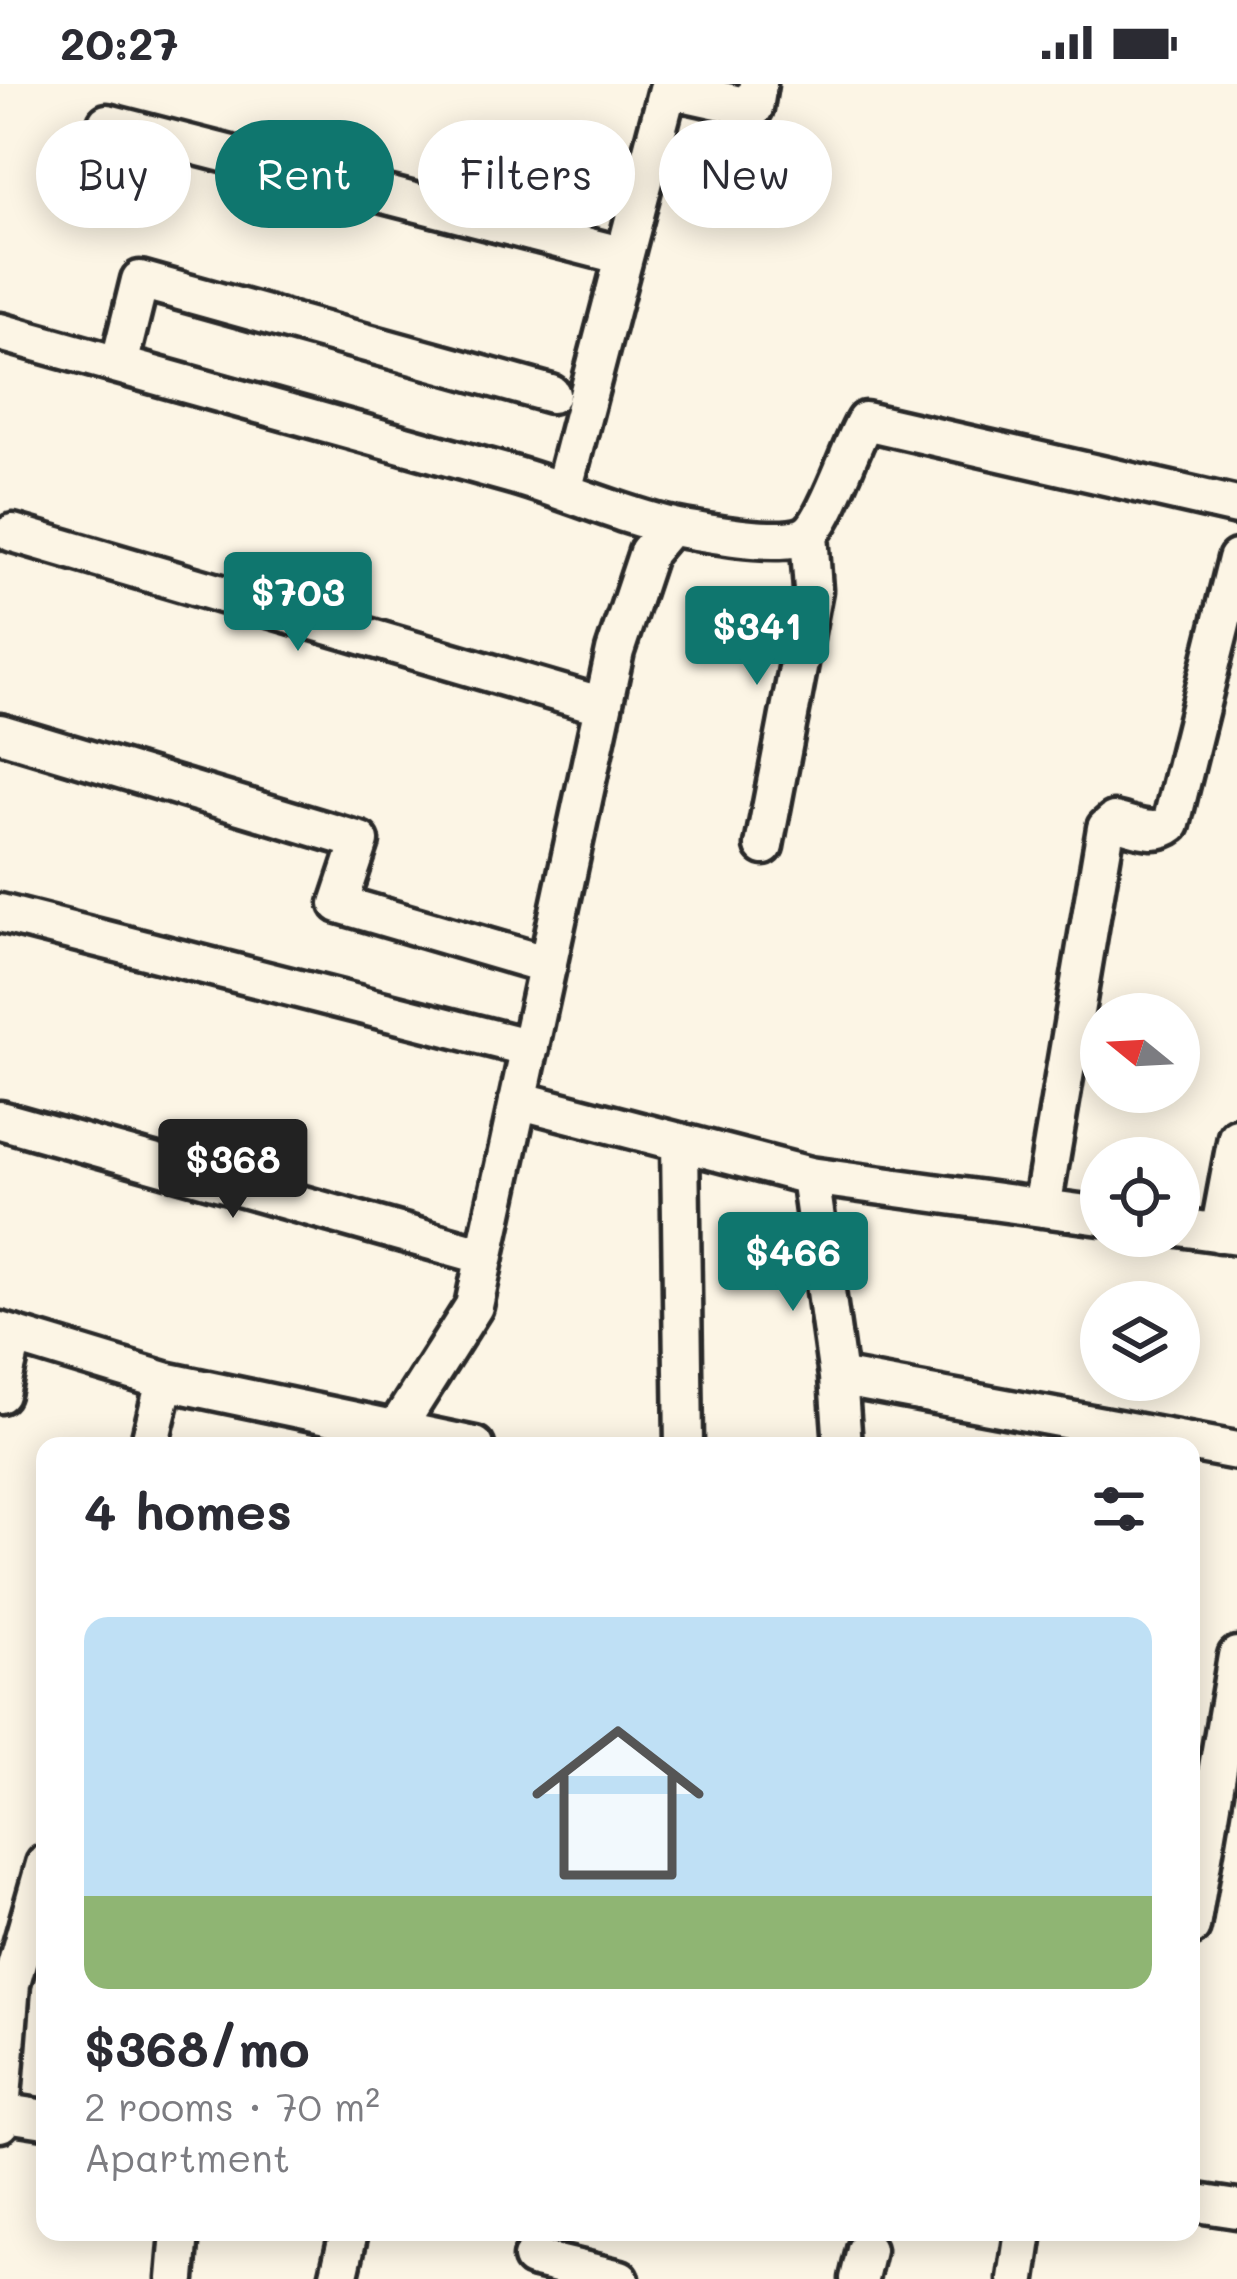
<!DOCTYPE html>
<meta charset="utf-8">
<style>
body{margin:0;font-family:Mali,sans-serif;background:#f2f2f3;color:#2b2b33;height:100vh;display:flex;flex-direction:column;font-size:45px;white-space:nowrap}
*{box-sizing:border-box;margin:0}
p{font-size:39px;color:#7c7c81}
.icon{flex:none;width:66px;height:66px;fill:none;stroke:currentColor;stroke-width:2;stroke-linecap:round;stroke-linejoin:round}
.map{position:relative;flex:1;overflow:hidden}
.sheet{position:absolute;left:36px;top:1353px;width:1164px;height:804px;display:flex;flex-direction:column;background:#fff;border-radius:24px;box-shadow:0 6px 30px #0003}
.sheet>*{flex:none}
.banner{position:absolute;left:36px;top:36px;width:1167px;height:108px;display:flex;gap:24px}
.needle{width:78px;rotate:288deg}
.tools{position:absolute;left:1080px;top:909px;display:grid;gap:24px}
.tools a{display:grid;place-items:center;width:120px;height:120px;border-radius:50%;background:#fff;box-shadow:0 6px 30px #0003;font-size:60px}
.price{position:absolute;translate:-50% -102px;padding:0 27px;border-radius:12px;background:#0f766e;color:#fff;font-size:39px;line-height:78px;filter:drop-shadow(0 3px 6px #0008)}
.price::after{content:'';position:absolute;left:50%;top:72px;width:36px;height:27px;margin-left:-18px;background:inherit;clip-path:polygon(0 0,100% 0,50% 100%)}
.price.current{background:#222;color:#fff}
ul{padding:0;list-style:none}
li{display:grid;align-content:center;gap:24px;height:636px;padding:0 48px}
li span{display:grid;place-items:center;height:372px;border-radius:24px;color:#555}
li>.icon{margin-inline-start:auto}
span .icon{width:216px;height:216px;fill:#fffc;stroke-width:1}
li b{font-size:51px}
h2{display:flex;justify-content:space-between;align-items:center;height:144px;padding:0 48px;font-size:51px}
.pill{padding:0 42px;border-radius:54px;background:#fff;box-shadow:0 6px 30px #0003;font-size:42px;line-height:108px}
.pill.current{background:#0f766e;color:#fff}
.status{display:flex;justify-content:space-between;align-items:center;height:84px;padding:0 60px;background:#fff;direction:ltr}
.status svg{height:33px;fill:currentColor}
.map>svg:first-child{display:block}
</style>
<div class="status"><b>20:27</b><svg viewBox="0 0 49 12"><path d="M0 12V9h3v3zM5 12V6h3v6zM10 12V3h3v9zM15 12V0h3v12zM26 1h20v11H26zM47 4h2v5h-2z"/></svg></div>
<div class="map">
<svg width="1237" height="2195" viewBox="0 0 1237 2195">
<rect width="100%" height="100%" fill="#fcf5e5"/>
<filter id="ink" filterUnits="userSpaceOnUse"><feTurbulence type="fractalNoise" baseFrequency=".00833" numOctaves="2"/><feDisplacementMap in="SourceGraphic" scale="24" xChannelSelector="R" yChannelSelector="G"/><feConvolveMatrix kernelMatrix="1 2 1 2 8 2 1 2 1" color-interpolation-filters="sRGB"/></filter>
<g filter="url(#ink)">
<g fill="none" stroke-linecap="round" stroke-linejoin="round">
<g stroke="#2b2b2b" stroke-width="45">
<path id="street" d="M 107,39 L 624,172
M 0,248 C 170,295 339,343 509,390 C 564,405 618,431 673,443 C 700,448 787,465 808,450 C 827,437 850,362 865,337 L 1237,422
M 119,281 L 140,196 L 551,310
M 563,407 L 668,5 L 754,24 L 758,0
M 13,449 L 603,622
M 0,649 L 360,757 L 339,820 L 548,881
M 764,762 L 813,506 L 809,450
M 0,829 L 530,964
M 518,1016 L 810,1092 L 1101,1132
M 0,1036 L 485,1172
M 680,1058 L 684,1362
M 810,1092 L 838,1293 L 843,1362
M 1042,1124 L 1106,744 L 1114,737 C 1132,741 1155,753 1171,740 L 1237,475
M 1179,1143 L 1237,1151
M 1219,1149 L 1237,1053
M 0,1247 L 165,1297 L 475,1362
M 838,1293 L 1237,1367
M 0,1310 L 14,1251
M 396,1345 L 474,1222 L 615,567 L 648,468 L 670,442
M 149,1362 L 165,1297
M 1191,1843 L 1237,1572
M 0,2028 L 45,2035
M 0,2039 L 11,1900 L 45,1780
M 1191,2118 L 1237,2125
M 532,2174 L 620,2195
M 176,2195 L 180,2148
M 338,2195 L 349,2148
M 859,2195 L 866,2166
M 1017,2195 L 1024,2148"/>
</g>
<use href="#street" stroke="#fcf5e5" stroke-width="36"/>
</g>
</g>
</svg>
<div class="tools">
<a><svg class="needle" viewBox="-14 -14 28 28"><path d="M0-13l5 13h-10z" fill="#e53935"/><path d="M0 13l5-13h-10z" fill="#7c7c81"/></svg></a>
<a><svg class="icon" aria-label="locate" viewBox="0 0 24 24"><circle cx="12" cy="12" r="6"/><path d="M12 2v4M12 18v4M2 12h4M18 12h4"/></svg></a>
<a><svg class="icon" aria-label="layers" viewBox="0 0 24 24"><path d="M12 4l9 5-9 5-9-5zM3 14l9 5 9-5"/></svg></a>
</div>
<b class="price" style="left:298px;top:570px">$703</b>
<b class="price" style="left:757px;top:604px">$341</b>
<b class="price current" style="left:233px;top:1137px">$368</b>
<b class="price" style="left:793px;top:1230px">$466</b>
<div class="banner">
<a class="pill">Buy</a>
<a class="pill current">Rent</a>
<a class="pill">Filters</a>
<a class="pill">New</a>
</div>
<section class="sheet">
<h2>4 homes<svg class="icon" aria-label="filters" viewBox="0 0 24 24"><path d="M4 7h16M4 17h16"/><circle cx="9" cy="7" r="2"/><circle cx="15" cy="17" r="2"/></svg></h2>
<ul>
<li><span style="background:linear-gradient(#bfe0f5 75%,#8fb573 0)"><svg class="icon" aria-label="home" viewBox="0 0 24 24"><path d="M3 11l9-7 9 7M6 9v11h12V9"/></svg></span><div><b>$368/mo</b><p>2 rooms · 70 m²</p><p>Apartment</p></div></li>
</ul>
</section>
</div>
